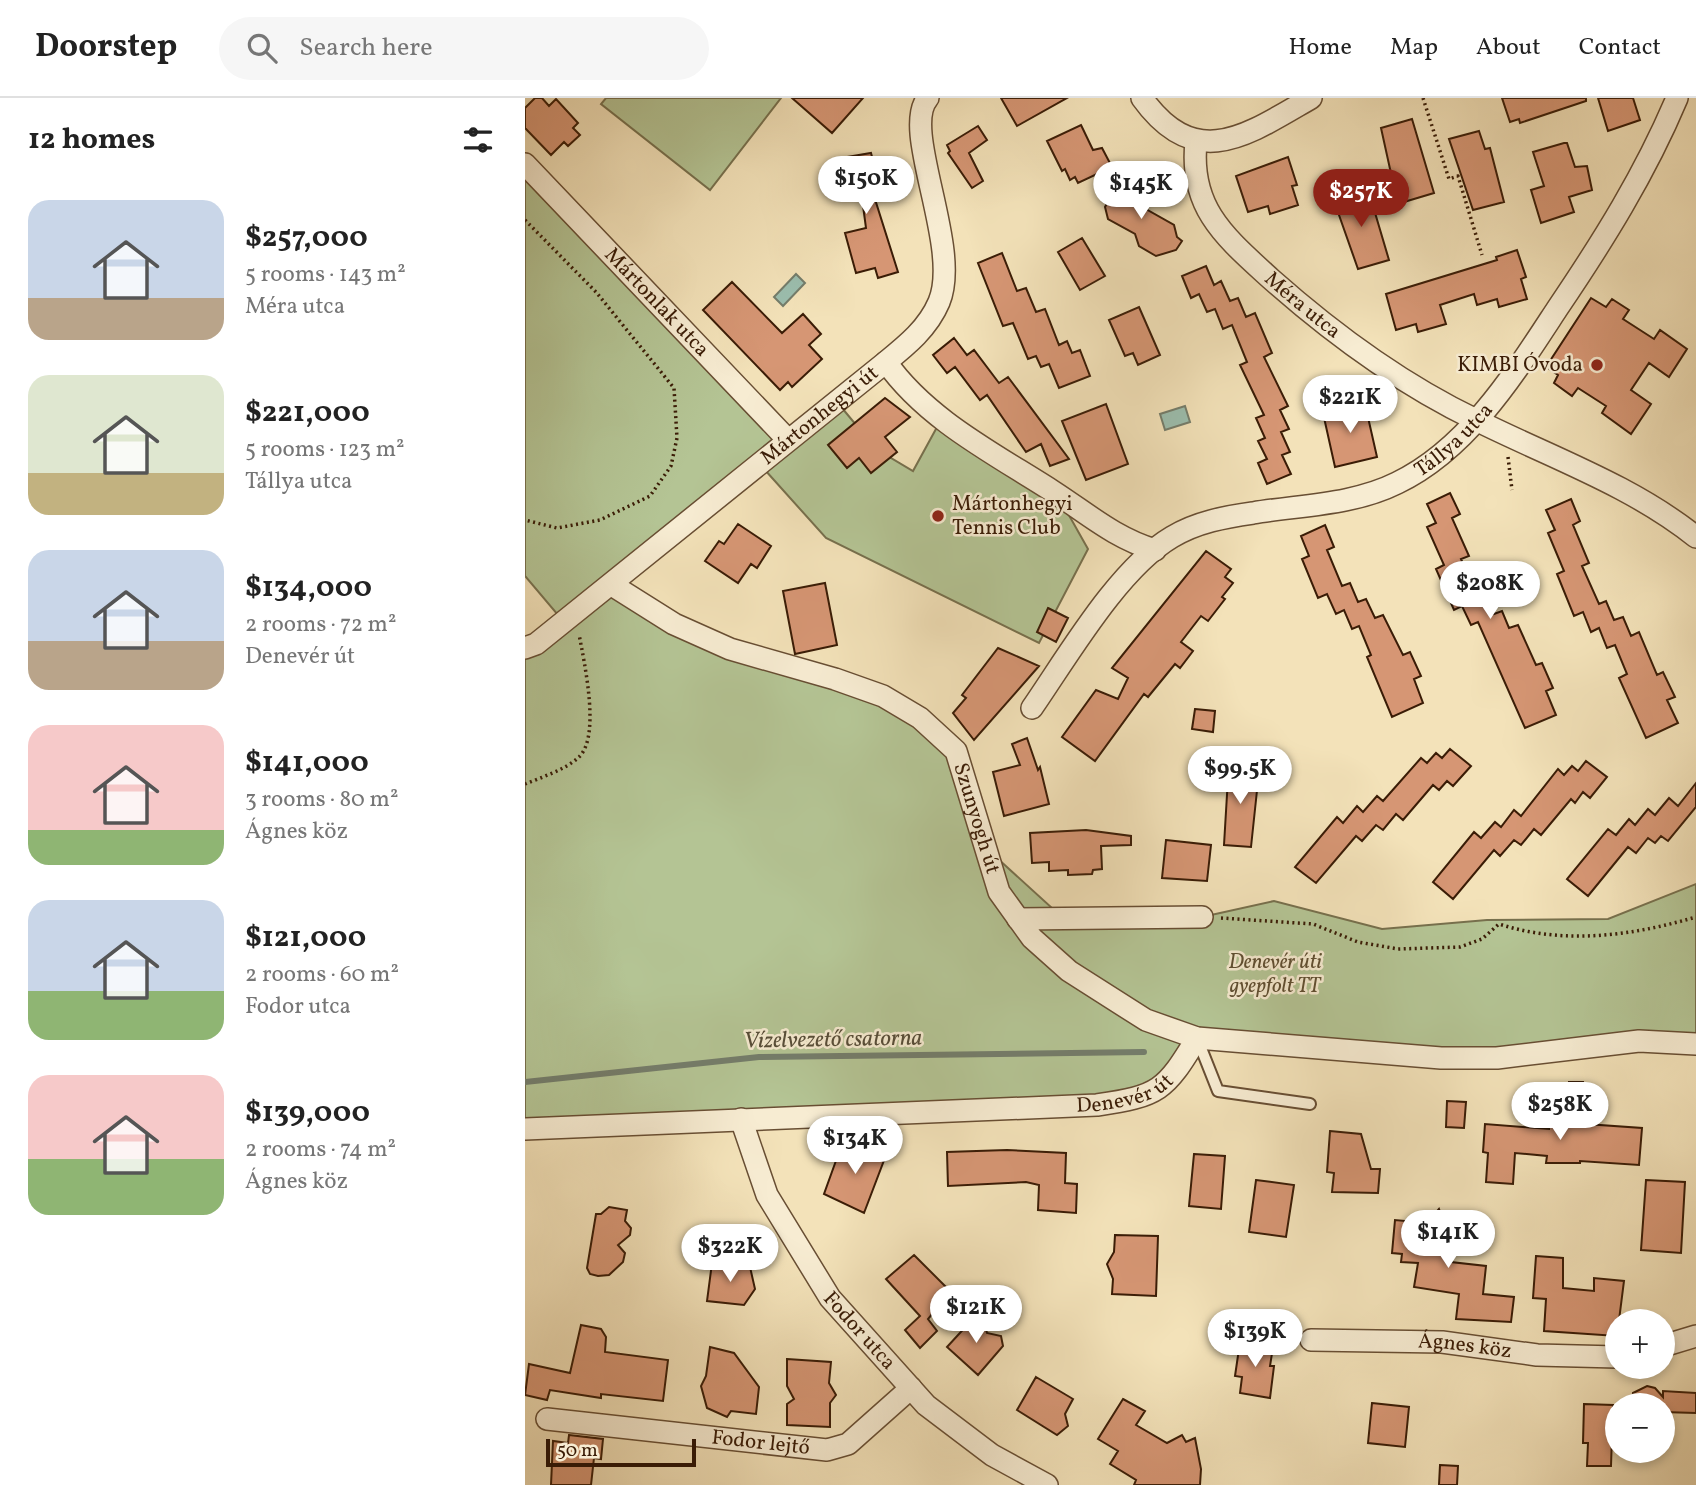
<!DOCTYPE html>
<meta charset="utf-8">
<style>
body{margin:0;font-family:Vollkorn,serif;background:#f6f6f6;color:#222;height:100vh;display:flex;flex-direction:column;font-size:26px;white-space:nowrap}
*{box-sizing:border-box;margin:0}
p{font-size:23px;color:#767676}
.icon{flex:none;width:38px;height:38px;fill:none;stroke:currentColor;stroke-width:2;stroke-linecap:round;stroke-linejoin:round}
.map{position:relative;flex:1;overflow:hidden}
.side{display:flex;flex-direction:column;background:#fff;width:525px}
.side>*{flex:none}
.fabs{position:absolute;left:1080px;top:1211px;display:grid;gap:14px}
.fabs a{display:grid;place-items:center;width:70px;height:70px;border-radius:50%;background:#fff;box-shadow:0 4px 10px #0003;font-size:35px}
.scale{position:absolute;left:21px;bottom:18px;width:150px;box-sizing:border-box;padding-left:7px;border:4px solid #3a1c06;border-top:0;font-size:19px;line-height:24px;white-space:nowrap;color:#3a1c06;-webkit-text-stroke:5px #f7ecd2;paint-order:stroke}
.price{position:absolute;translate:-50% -60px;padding:0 16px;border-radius:24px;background:#fff;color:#222;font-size:23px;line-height:46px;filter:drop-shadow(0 2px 4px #0008)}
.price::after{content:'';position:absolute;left:50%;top:42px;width:21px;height:16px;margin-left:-10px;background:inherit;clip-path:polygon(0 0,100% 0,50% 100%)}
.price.current{background:#8f2418;color:#fff}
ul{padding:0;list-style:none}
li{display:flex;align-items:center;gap:21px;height:175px;padding:0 28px}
li span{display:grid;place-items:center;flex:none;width:196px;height:140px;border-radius:21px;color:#555}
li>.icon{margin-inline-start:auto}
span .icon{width:84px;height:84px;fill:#fffc;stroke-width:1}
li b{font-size:30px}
h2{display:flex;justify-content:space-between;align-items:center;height:84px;padding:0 28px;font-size:30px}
header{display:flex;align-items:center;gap:42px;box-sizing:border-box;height:98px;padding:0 35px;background:#fff;border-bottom:2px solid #e0e0e0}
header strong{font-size:33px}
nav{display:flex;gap:38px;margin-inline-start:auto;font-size:24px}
.search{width:490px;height:63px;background:#f6f6f6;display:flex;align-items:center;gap:18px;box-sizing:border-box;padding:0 24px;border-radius:38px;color:#767676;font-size:26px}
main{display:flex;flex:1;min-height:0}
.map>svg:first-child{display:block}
</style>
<header>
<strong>Doorstep</strong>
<div class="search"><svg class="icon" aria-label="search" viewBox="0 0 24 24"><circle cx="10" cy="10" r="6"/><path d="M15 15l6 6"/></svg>Search here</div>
<nav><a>Home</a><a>Map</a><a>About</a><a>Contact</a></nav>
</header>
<main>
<section class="side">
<h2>12 homes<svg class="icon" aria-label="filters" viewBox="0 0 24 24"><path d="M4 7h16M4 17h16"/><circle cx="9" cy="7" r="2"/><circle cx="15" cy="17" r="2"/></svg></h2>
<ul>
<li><span style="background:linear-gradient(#c9d6e8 70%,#b9a48a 0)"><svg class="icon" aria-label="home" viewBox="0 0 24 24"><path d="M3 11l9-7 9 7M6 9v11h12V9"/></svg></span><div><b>$257,000</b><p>5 rooms · 143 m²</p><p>Méra utca</p></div></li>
<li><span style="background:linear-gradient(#dfe7d0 70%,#c2b280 0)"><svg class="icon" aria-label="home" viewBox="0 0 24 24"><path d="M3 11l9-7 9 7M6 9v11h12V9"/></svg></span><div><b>$221,000</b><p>5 rooms · 123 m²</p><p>Tállya utca</p></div></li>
<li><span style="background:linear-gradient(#c9d6e8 65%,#b9a48a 0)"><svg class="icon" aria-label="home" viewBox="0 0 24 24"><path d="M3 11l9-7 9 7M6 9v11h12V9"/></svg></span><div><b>$134,000</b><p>2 rooms · 72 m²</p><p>Denevér út</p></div></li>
<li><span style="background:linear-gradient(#f6c9c9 75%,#8fb573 0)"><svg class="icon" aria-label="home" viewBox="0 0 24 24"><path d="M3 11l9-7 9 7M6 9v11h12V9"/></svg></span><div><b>$141,000</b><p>3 rooms · 80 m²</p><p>Ágnes köz</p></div></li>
<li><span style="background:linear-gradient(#c9d6e8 65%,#8fb573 0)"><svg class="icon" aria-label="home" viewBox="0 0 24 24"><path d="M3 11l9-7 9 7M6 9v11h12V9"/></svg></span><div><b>$121,000</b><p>2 rooms · 60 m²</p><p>Fodor utca</p></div></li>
<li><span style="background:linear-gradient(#f6c9c9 60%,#8fb573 0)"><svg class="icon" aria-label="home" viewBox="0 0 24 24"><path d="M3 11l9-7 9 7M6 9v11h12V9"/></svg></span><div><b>$139,000</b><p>2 rooms · 74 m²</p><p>Ágnes köz</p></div></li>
</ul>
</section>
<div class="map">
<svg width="1171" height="1387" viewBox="0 0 1171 1387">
<rect width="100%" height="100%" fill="#f3e2b9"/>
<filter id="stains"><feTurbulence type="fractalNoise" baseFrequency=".00286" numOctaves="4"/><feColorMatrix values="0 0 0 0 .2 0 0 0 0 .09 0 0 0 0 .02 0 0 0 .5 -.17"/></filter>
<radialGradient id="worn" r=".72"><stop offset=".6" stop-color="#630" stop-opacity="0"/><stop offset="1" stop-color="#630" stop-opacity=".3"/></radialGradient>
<path fill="#b4c494" stroke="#77704d" stroke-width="2" d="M 81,0 L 256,0 L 185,92 L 76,6 Z
M 0,66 L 263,342 L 88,487 L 149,526 L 310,581 L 431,653 L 449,739 L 539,821 L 677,819 L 749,803 L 857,831 L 962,822 L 1083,821 L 1171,786 L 1171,946 L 972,960 L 672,940 L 615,1001 L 0,1026 L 0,550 L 39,524 L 0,478 Z
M 317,310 L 351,351 L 388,373 L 417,320 L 532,396 L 563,451 L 514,545 L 301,440 L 240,372 Z"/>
<path fill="#9bbeae" stroke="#747d6b" stroke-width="2" d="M 271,176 L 280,185 L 258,208 L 249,199 Z
M 660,308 L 665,324 L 640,332 L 635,316 Z"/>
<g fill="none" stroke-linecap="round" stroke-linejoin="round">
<path stroke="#747d6b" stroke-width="6" d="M 0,984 L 234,959 L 619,954"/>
</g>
<path fill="#d69674" stroke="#3a1c06" stroke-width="2" d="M 10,0 L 17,0 L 24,8 L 31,1 L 53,25 L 48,30 L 55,37 L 43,48 L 39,44 L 26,57 L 0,30 L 0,10 Z
M 267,0 L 338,0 L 307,35 Z
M 476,0 L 542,0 L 492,28 Z
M 977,0 L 1061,0 L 1061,3 L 995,25 L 994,21 L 985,24 Z
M 1073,0 L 1108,0 L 1115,22 L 1083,33 Z
M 887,21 L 909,95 L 879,104 L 871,79 L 867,80 L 856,30 Z
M 556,27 L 568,52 L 577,50 L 587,69 L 553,85 L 550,79 L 545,82 L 540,71 L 537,73 L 522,43 Z
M 453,28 L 462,42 L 444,55 L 458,83 L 447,90 L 423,55 L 425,53 L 422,47 Z
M 954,33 L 960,51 L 965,50 L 979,104 L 948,112 L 924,41 Z
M 1039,45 L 1042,45 L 1050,69 L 1062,68 L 1067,92 L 1044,99 L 1049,114 L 1016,125 L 1006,92 L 1019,88 L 1008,54 Z
M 346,55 L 357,97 L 349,98 L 373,174 L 353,180 L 350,170 L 331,175 L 320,135 L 341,130 L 337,100 L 326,102 L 324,95 L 316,97 L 310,61 Z
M 763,59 L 772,87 L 767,88 L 773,107 L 745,116 L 743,108 L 723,114 L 711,78 Z
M 596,82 L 620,96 L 612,106 L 649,127 L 652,139 L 657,143 L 651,152 L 631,158 L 614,148 L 610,136 L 583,121 L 580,109 Z
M 838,91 L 844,109 L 848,108 L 864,162 L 833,171 L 808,100 Z
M 557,140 L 580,178 L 555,192 L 533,154 Z
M 992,152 L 1001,179 L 996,181 L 1002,201 L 974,209 L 972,201 L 952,207 L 949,196 L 915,207 L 921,226 L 893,234 L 891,226 L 871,232 L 861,196 L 972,162 L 971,159 Z
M 477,155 L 492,193 L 501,190 L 511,214 L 520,211 L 534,247 L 542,243 L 547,255 L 555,252 L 565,278 L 534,290 L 524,266 L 516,269 L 511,258 L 503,261 L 488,225 L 478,228 L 453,165 Z
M 681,168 L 689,187 L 696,183 L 705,203 L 713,200 L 721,219 L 730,215 L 747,255 L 739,259 L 763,308 L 755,312 L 764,331 L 756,334 L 765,354 L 757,357 L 766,376 L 742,386 L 733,365 L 742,361 L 733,343 L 740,340 L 731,320 L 739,317 L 715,267 L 722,264 L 707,227 L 698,231 L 690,211 L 682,214 L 674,196 L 666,200 L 657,178 Z
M 207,184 L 257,235 L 278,216 L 296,236 L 284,247 L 297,261 L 267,289 L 263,284 L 255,292 L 178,212 Z
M 1066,200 L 1081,209 L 1087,201 L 1104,212 L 1098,221 L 1129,241 L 1135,232 L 1162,251 L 1144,279 L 1124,265 L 1106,292 L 1126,306 L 1106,336 L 1077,315 L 1081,308 L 1053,290 L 1047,298 L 1029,285 L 1033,277 L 1021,269 Z
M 614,209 L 635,257 L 613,267 L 608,255 L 600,258 L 584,222 Z
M 429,240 L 442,257 L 449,252 L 474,285 L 483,279 L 544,361 L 525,368 L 516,346 L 501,354 L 462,297 L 455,302 L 430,269 L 422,275 L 408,257 Z
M 360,300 L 385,319 L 360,339 L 372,354 L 346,375 L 334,360 L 322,370 L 303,347 Z
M 581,306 L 603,366 L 561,382 L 537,323 Z
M 840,306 L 852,359 L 810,369 L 798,315 Z
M 925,395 L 935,416 L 927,420 L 944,458 L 936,461 L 953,500 L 960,496 L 969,516 L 977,513 L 984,530 L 993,527 L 1011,567 L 1017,565 L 1028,590 L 1021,593 L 1031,617 L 1000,630 L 953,524 L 946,527 L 937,508 L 929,512 L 911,471 L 919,467 L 902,429 L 911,425 L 902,406 Z
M 1046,401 L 1055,423 L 1048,427 L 1064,465 L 1057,468 L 1074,506 L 1081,503 L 1089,522 L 1098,519 L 1106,538 L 1114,534 L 1132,577 L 1138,574 L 1150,599 L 1142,602 L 1153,625 L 1121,640 L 1094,580 L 1102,576 L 1090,547 L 1082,550 L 1074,530 L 1066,534 L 1058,514 L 1049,518 L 1032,476 L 1039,473 L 1023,435 L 1030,432 L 1021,412 Z
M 213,426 L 246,448 L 232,470 L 226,466 L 213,485 L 180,463 L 194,443 L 199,446 Z
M 800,427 L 809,449 L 802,452 L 817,488 L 825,485 L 833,504 L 841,501 L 850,520 L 858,517 L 878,557 L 885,554 L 896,578 L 889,581 L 898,605 L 867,619 L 842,559 L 846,557 L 834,528 L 827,531 L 819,512 L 811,516 L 802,496 L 793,500 L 777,461 L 784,458 L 776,438 Z
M 681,453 L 706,471 L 700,479 L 708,485 L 697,499 L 700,501 L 683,523 L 676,518 L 656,544 L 668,553 L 655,570 L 650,566 L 623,599 L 619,596 L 570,663 L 537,639 L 571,592 L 593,601 L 603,580 L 587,570 Z
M 300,485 L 312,547 L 270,556 L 258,493 Z
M 523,510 L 543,520 L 531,544 L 512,534 Z
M 473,550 L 514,568 L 449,642 L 428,615 L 441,600 L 437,597 Z
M 670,611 L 690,613 L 688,634 L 667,631 Z
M 502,640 L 513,672 L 515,669 L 524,706 L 479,718 L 468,674 L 495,667 L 487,646 Z
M 925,651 L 946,668 L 928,688 L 922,683 L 914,692 L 908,687 L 878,722 L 871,716 L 858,732 L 851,727 L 837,743 L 831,738 L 791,785 L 770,769 L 812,719 L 818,725 L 832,708 L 838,714 L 852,698 L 858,703 L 896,660 L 902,665 L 911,655 L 917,660 Z
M 704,663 L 725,665 L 724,682 L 733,683 L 726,749 L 699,747 Z
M 1061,663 L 1082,679 L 1065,700 L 1058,694 L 1050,705 L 1046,701 L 1016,737 L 1009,731 L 996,747 L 989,742 L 975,758 L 969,752 L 928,801 L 908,784 L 949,734 L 956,740 L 970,724 L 976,729 L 989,712 L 996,718 L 1033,671 L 1039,677 L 1047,668 L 1053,673 Z
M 1171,685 L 1171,709 L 1143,743 L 1136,738 L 1130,745 L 1123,740 L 1111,755 L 1103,749 L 1063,798 L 1042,781 L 1083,731 L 1091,737 L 1104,721 L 1110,727 L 1123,711 L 1130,717 L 1144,700 L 1153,708 Z
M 561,732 L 606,738 L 606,747 L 576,748 L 577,771 L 568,772 L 567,776 L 543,777 L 543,772 L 524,773 L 524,764 L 507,765 L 505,735 Z
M 641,742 L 686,747 L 682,783 L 637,780 Z
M 1044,984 L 1058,984 L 1061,1026 L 1117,1030 L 1114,1067 L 1055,1063 L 1055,1065 L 1021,1065 L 1022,1058 L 990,1055 L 988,1086 L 961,1084 L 963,1055 L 958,1054 L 960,1026 L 1024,1031 L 1024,1025 L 1039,1026 L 1039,1022 L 1046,1022 Z
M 922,1003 L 941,1004 L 939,1030 L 921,1029 Z
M 805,1033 L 836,1036 L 846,1071 L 855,1071 L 853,1095 L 807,1094 L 809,1075 L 802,1074 Z
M 317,1046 L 334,1053 L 336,1048 L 361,1057 L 339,1115 L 299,1096 Z
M 482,1052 L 541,1055 L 540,1085 L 552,1086 L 551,1115 L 513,1112 L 514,1087 L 501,1084 L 423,1088 L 422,1054 Z
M 669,1056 L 700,1058 L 696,1111 L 664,1108 Z
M 731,1082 L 769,1087 L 761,1139 L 724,1134 Z
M 1121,1082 L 1160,1084 L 1156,1155 L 1116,1152 Z
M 84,1109 L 102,1112 L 100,1123 L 106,1130 L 105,1137 L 93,1147 L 100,1155 L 98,1164 L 84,1177 L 73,1178 L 65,1176 L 62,1170 L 71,1116 L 76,1116 Z
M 914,1111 L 920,1126 L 924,1127 L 923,1151 L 926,1164 L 961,1168 L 958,1196 L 989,1199 L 986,1224 L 931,1221 L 934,1196 L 889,1189 L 893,1165 L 876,1164 L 877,1156 L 867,1155 L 870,1122 L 902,1125 Z
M 590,1137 L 633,1138 L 631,1198 L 587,1196 L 588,1181 L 582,1166 L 589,1154 Z
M 389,1157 L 426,1194 L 411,1207 L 413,1209 L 403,1221 L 412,1233 L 395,1250 L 380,1232 L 395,1218 L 361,1181 Z
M 1011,1158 L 1038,1160 L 1038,1190 L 1069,1193 L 1069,1180 L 1099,1183 L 1092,1238 L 1019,1233 L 1021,1201 L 1008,1200 Z
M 187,1165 L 225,1169 L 230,1191 L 219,1207 L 182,1203 Z
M 456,1212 L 462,1235 L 476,1238 L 478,1248 L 453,1277 L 422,1249 Z
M 56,1227 L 76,1231 L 81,1239 L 80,1254 L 143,1262 L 138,1303 L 76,1296 L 76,1300 L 25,1292 L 22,1302 L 0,1297 L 4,1266 L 45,1275 Z
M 715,1244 L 748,1249 L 745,1268 L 749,1268 L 745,1300 L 715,1295 L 717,1279 L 710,1278 Z
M 185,1249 L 209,1255 L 234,1289 L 231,1316 L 206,1313 L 202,1319 L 182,1310 L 176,1288 L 181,1278 Z
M 262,1261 L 306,1264 L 304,1285 L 311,1297 L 305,1305 L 305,1329 L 262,1327 L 262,1306 L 269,1301 L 262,1288 Z
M 511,1279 L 548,1301 L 540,1316 L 543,1328 L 532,1337 L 492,1312 Z
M 1122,1288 L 1130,1290 L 1138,1299 L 1138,1293 L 1171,1295 L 1171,1315 L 1138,1314 L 1138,1307 L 1107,1307 L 1108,1295 Z
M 598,1301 L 620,1313 L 611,1327 L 642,1345 L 657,1337 L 661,1344 L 670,1340 L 676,1371 L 675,1387 L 609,1387 L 611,1382 L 585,1366 L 593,1353 L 573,1341 Z
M 847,1305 L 884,1309 L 880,1349 L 843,1345 Z
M 1059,1306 L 1088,1307 L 1086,1368 L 1062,1368 L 1063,1345 L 1058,1345 Z
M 44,1337 L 78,1341 L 76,1361 L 69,1360 L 66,1387 L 26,1387 L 28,1343 L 43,1345 Z
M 915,1367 L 933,1368 L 932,1387 L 914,1387 Z"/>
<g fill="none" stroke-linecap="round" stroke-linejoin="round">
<g stroke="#684e33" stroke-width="14">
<path id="service" d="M 672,940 L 693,993 L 785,1006"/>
</g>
<g stroke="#684e33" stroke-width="24">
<g id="minor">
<path d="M 617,0 C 671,75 722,37 786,0"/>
<path id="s1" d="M 671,44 C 664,110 700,139 746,181 C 808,236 876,286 951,322 C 1025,359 1106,387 1171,439"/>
<path id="s2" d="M 0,66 L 263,342"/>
<path d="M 361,264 C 402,322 470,356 529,394 C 563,416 590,440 630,452"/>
<path id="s3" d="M 87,487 L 149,526 L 205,551 L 310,581 L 358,598 L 395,620 L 431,653 L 474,794 L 507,840 L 544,873 L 621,922 L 672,940 L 916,960 L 972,960 L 1114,943 L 1171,946"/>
<path id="s4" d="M 0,550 L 11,546 L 361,264 C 382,247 403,230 414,204 C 437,149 375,31 403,0"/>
<path id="s5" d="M 507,610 C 543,558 593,471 647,439 C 672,424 700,419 728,415 C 775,407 828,407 872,385 C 943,351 990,275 1032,211 C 1078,143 1120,76 1152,0"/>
<path d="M 493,821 L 677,819"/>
<path id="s6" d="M 216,1021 L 242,1097 L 305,1200 L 401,1307 L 467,1357 L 522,1387"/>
<path id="s7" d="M 0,1031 L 572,1007 C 634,998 640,993 672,940"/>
<path id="s8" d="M 786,1242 L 917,1244 L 1012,1257 L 1092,1259"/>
<path d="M 1138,1248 L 1171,1238"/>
<path id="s9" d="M 22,1321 L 302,1352 L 323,1346 L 386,1290"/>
</g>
</g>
<path stroke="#3a1c06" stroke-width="3.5" stroke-dasharray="2 3.5" stroke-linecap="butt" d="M 898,0 L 924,81 L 933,78 L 957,157
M 0,122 L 71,194 L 149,290 L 152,340 L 146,368 L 125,398 L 75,422 L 32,430 L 0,422
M 983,359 L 987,392
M 0,686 C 17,679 40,672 54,659 C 76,638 59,564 54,536
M 696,820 L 788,826 L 833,844 L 873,851 L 935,849 L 957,841 L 974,826 C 1039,847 1106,838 1171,819"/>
<use href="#service" stroke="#f7ecd2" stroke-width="10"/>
<use href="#minor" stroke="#f7ecd2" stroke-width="21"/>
</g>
<g fill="#8f2418" stroke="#f7ecd2" stroke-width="2.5">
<circle cx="1072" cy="267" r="7"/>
<circle cx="413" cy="418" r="7"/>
</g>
<g text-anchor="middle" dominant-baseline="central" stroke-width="5" stroke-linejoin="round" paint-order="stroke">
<g font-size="21" fill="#3a1c06" stroke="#f7ecd2">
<text stroke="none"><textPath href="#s2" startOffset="191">Mártonlak utca</textPath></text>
<text stroke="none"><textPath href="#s1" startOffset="205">Méra utca</textPath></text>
<text stroke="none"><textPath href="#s4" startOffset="376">Mártonhegyi út</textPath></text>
<text stroke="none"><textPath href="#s5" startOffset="527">Tállya utca</textPath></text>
<text stroke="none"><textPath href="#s3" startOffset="457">Szunyogh út</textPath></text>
<text stroke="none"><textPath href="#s7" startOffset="602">Denevér út</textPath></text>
<text stroke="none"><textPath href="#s6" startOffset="245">Fodor utca</textPath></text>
<text stroke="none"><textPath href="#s8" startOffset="154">Ágnes köz</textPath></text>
<text stroke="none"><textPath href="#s9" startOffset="215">Fodor lejtő</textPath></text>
</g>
<g font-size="21" fill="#3a1c06" stroke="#f7ecd2" text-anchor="end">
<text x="1058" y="267">KIMBI Óvoda</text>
<text x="427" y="406" text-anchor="start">Mártonhegyi<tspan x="427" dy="24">Tennis Club</tspan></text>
</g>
<g font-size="21" font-style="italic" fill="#5f4e31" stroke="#f7ecd2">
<text x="750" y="864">Denevér úti<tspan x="750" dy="24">gyepfolt TT</tspan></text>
</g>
<g font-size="23" font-style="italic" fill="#574d38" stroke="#f7ecd2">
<text transform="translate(308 942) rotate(-1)">Vízelvezető csatorna</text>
</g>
</g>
<rect width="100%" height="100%" filter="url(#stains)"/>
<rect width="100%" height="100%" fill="url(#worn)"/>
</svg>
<div class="fabs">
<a>+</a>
<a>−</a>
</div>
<div class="scale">50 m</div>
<b class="price" style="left:341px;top:118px">$150K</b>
<b class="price" style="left:616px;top:123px">$145K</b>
<b class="price current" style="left:836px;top:131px">$257K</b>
<b class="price" style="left:825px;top:337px">$221K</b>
<b class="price" style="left:965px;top:523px">$208K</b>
<b class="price" style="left:715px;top:708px">$99.5K</b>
<b class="price" style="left:1035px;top:1044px">$258K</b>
<b class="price" style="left:330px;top:1078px">$134K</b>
<b class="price" style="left:923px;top:1172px">$141K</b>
<b class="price" style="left:205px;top:1186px">$322K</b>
<b class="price" style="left:451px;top:1247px">$121K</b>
<b class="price" style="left:730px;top:1271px">$139K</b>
</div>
</main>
